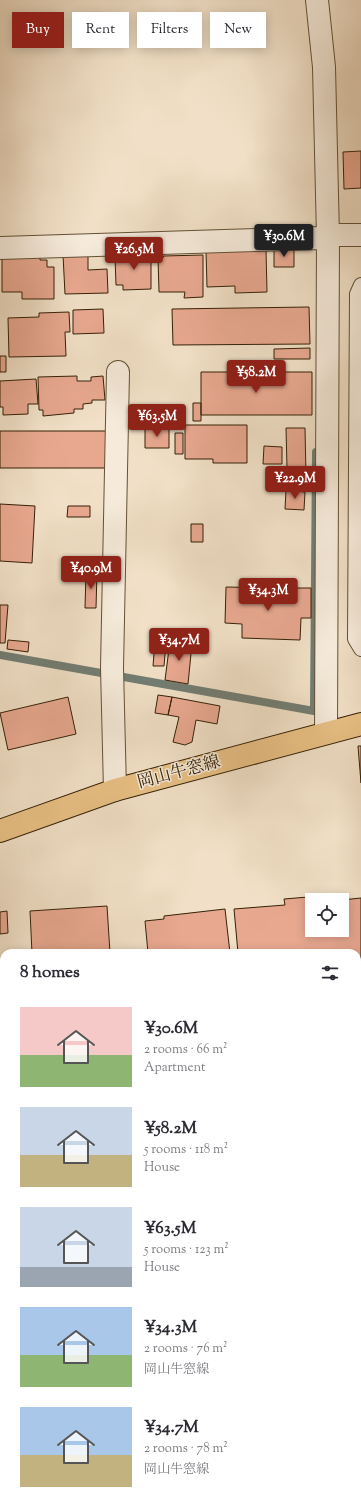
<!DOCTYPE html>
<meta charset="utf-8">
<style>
body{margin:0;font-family:"Sorts Mill Goudy","Noto Serif JP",serif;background:#f7f7f7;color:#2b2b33;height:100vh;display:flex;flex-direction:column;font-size:15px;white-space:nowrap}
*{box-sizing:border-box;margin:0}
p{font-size:13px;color:#7c7c81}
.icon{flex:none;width:22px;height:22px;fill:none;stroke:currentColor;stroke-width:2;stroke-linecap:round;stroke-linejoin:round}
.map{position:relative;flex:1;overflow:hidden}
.side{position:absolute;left:0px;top:949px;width:361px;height:556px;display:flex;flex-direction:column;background:#fff;border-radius:12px 12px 0 0;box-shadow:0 2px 10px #0003}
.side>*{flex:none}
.hud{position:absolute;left:12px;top:12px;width:337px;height:36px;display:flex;gap:8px}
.fabs{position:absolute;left:305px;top:893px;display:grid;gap:8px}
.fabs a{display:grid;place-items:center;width:44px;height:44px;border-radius:0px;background:#fff;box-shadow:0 2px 10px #0003;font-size:20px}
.price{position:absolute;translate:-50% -34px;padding:0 9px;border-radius:4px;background:#8f2418;color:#fff;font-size:13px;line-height:26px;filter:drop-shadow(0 1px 2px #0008)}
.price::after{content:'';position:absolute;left:50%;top:24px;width:12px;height:9px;margin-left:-6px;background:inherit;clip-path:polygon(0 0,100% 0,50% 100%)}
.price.selected{background:#222;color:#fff}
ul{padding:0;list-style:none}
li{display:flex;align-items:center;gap:12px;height:100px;padding:0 20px}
li span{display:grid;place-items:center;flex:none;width:112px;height:80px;border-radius:0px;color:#555}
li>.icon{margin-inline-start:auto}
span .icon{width:48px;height:48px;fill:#fffc;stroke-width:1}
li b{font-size:17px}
h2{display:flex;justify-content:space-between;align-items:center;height:48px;padding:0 20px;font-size:17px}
.chip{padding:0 14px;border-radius:0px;background:#fff;box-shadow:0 2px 10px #0003;font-size:14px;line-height:36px}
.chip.selected{background:#8f2418;color:#fff}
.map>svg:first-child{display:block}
</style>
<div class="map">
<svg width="361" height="1505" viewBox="0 0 361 1505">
<rect width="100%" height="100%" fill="#f1e0c7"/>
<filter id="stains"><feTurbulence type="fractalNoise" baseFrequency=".005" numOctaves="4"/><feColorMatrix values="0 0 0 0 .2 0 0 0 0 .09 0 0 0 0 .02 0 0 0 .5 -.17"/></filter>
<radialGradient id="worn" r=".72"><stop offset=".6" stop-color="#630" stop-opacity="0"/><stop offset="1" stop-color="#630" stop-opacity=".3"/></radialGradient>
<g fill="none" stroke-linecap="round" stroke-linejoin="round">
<path stroke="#727d73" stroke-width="8" d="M 0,655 L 314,711 L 316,452
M 357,1084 L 361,1084
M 0,1478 L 4,1479
M 115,1501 L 137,1505
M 324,1505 L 361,1505"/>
</g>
<path fill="#e8a890" stroke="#342106" d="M 361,151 L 361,188 L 344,189 L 343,152 Z
M 274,248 L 294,248 L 294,267 L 274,267 Z
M 266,249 L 267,292 L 235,293 L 235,286 L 207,287 L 206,250 Z
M 151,252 L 151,289 L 123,290 L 123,285 L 116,285 L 115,257 Z
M 88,254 L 88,270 L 107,269 L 108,293 L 65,294 L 63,255 Z
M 203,255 L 203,297 L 184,298 L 185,292 L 159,292 L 158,258 L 163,258 L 163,256 Z
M 2,257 L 40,257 L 40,260 L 47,260 L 47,267 L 54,267 L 54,299 L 22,299 L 22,292 L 2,292 Z
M 309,307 L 310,344 L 173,345 L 172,309 Z
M 103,309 L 104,333 L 73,334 L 73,310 Z
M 69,312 L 70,332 L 65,332 L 66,356 L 9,357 L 8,318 L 39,317 L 39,313 Z
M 310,348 L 310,359 L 274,359 L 274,349 Z
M 0,356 L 6,356 L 6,372 L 0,372 Z
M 201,372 L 312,372 L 312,415 L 201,415 Z
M 77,376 L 77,381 L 91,381 L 91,377 L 103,376 L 105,400 L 92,400 L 92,403 L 83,404 L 83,409 L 74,409 L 74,413 L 43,416 L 43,410 L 39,410 L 38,377 Z
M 36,379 L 38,404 L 28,404 L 28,414 L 3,415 L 3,407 L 0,407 L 0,381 Z
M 193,403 L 201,403 L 201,421 L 193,421 Z
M 185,425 L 247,425 L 247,463 L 213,463 L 213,459 L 185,459 Z
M 145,428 L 169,428 L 169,448 L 145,448 Z
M 286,428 L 305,428 L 306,476 L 296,476 L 296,468 L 287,468 Z
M 0,431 L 111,431 L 112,468 L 0,468 Z
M 175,433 L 183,433 L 183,454 L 175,454 Z
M 264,446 L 282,447 L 282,464 L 263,464 Z
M 286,490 L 305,492 L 304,510 L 285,509 Z
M 0,504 L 35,506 L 32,563 L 0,561 Z
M 68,506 L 90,506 L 90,517 L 67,517 Z
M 191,524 L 203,524 L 203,542 L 191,542 Z
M 86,572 L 97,572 L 96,608 L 85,608 Z
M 226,587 L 278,588 L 278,597 L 282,597 L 282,588 L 311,588 L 311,618 L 301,618 L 300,640 L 242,638 L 242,624 L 225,623 Z
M 0,605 L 8,605 L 5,643 L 0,643 Z
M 8,640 L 29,642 L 28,652 L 7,649 Z
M 155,641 L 166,642 L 164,666 L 153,666 Z
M 170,641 L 192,644 L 188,684 L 165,680 Z
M 158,695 L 172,697 L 168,715 L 155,713 Z
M 68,697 L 76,734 L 8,750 L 0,713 Z
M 172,697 L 220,706 L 217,724 L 196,720 L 192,742 L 185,745 L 173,742 L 179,717 L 168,715 Z
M 358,746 L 361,746 L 361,783 Z
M 308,897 L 309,903 L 312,903 L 312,930 L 342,930 L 342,900 L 361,898 L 361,1041 L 357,1041 L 357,953 L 238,953 L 234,909 L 285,905 L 284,899 Z
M 107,906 L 110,953 L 32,953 L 30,911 Z
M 225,909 L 230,953 L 148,953 L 145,921 L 164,919 L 164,916 Z
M 7,911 L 8,933 L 0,934 L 0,912 Z
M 0,1091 L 4,1091 L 4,1125 L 0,1125 Z"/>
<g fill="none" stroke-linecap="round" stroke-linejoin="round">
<g stroke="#635136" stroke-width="16">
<path id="service" d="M 361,285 L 357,294 L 355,639 L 361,649"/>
</g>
<g stroke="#635136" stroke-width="24">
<path id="minor" d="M 317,0 L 324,67 L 328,237 L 326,733
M 0,248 L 322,238 L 332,235 L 361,235
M 115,790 L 112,668 L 118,372
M 357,1251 L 361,1251
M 0,1288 L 3,1228"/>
</g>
<g stroke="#342106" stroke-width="24">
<path id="primary" d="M 0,831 L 115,790 L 361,724"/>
</g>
<use href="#service" stroke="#f6ebdb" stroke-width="14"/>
<use href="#minor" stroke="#f6ebdb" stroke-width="22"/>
<use href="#primary" stroke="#e8c084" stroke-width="22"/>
</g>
<g text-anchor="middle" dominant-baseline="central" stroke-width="3" stroke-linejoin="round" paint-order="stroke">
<g font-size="17" fill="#342106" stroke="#f6ebdb">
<text transform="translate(179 773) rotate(-15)">岡山牛窓線</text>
</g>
</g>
<rect width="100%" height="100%" filter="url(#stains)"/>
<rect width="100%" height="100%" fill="url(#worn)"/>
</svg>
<div class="fabs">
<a><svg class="icon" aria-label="locate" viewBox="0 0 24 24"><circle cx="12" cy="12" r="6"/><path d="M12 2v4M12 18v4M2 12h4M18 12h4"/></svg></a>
</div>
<b class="price selected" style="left:284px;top:258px">¥30.6M</b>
<b class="price" style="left:134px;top:271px">¥26.5M</b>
<b class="price" style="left:256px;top:394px">¥58.2M</b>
<b class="price" style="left:157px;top:438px">¥63.5M</b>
<b class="price" style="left:295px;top:500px">¥22.9M</b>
<b class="price" style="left:91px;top:590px">¥40.9M</b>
<b class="price" style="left:268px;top:612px">¥34.3M</b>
<b class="price" style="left:179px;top:662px">¥34.7M</b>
<div class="hud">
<a class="chip selected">Buy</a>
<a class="chip">Rent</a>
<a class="chip">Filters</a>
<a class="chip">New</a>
</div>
<section class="side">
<h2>8 homes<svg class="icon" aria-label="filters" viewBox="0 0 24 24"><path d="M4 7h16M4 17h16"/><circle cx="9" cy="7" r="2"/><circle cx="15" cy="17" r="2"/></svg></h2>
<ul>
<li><span style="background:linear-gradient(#f6c9c9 60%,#8fb573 0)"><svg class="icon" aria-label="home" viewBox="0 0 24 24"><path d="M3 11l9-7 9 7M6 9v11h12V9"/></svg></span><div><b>¥30.6M</b><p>2 rooms · 66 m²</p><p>Apartment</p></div></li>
<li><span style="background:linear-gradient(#c9d6e8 60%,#c2b280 0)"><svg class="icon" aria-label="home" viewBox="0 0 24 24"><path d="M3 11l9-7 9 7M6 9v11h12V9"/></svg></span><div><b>¥58.2M</b><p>5 rooms · 118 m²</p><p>House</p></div></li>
<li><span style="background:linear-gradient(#c9d6e8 75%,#9aa5b1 0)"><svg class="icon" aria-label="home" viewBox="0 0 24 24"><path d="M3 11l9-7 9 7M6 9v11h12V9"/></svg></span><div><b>¥63.5M</b><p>5 rooms · 123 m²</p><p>House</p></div></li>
<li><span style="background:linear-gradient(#a9c7e8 60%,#8fb573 0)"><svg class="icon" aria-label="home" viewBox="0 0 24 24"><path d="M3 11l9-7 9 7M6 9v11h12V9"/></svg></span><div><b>¥34.3M</b><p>2 rooms · 76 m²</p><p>岡山牛窓線</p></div></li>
<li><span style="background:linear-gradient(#a9c7e8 60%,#c2b280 0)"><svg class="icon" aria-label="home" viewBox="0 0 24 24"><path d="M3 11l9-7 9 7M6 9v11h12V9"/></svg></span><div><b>¥34.7M</b><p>2 rooms · 78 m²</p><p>岡山牛窓線</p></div></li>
</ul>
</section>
</div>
